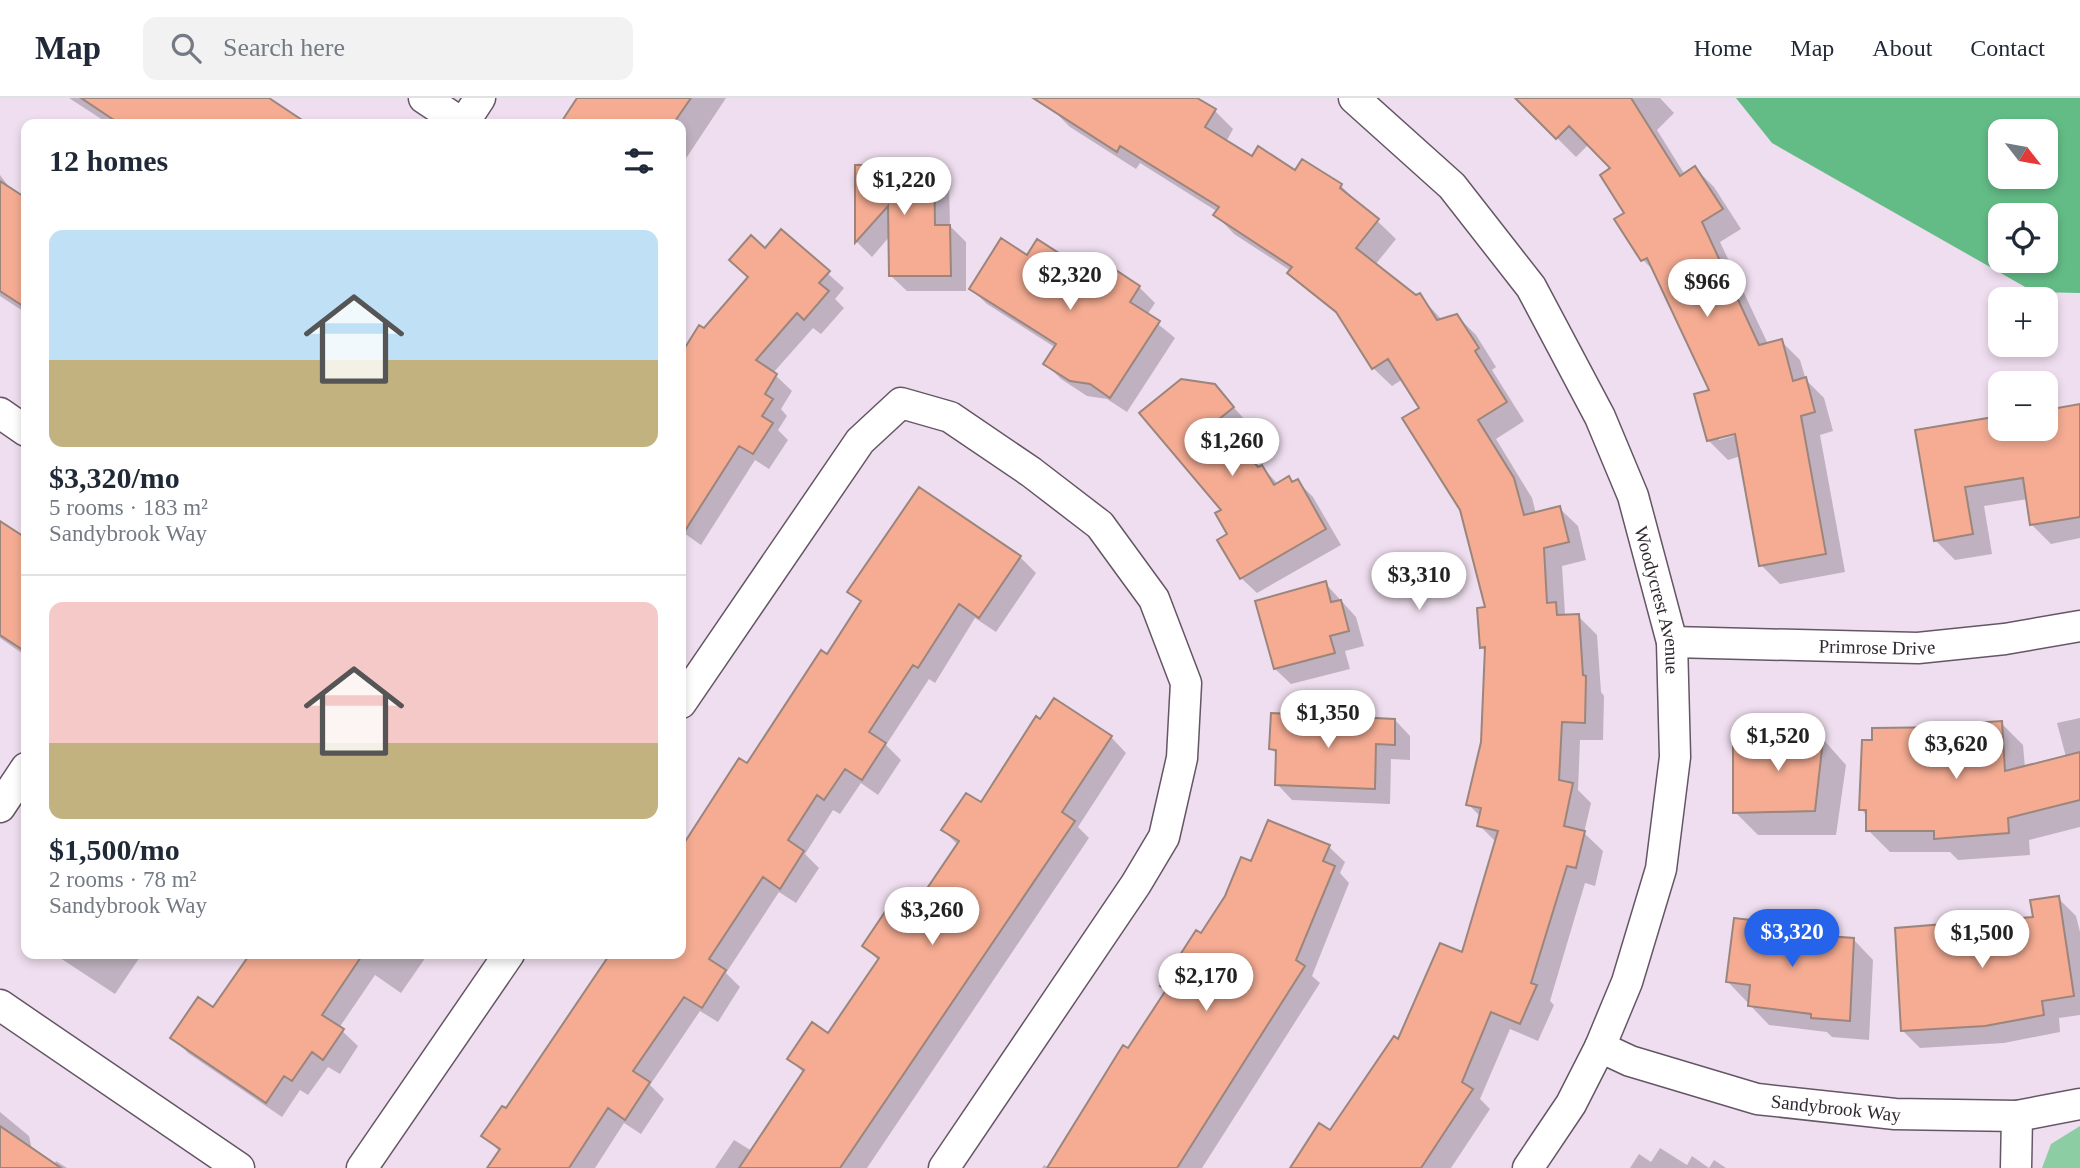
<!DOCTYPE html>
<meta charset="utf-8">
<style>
body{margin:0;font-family:"Times New Roman",serif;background:#f2f2f3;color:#1f2937;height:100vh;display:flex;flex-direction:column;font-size:26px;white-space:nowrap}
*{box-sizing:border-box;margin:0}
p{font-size:23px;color:#747a83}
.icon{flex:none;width:38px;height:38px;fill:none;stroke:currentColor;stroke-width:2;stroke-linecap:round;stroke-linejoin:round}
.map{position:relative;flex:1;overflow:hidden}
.details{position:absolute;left:21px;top:21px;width:665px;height:840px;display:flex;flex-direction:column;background:#fff;border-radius:14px;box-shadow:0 4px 10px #0003}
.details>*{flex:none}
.needle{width:46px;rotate:121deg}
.buttons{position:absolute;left:1988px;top:21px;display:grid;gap:14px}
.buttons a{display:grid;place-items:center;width:70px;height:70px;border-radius:14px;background:#fff;box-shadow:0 4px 10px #0003;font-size:35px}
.price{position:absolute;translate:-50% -60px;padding:0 16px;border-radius:24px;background:#fff;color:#222;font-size:23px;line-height:46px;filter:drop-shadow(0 2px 4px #0008)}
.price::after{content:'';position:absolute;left:50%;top:42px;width:21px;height:16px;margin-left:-10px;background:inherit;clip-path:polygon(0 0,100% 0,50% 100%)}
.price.active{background:#2563eb;color:#fff}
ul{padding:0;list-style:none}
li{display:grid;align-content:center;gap:14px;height:371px;padding:0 28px}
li+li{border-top:2px solid #e0e1e3}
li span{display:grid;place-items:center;height:217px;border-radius:14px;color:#555}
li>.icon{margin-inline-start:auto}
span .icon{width:126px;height:126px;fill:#fffc;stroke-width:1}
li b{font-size:30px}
h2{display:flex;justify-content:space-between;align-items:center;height:84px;padding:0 28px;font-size:30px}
header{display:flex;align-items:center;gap:42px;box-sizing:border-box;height:98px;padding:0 35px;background:#fff;border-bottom:2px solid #e0e1e3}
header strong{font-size:33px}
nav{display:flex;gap:38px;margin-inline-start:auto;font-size:24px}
.search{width:490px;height:63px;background:#f2f2f3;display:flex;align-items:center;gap:18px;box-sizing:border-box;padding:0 24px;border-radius:14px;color:#747a83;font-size:26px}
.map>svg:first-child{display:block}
</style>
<header>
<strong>Map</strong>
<div class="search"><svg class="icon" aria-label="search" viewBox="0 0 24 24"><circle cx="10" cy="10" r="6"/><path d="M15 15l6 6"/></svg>Search here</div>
<nav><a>Home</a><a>Map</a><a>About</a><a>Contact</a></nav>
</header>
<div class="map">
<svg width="2080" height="1070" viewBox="0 0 2080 1070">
<rect width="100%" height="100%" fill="#efdeef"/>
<path fill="#8ccda3" d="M 2080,1028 L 2080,1070 L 2042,1070 L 2051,1046 Z"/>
<path fill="#63bc86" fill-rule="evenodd" d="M 1736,0 L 2080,0 L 2080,195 L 2034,194 L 1772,45 ZM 2000,33 L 2046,33 L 2046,79 L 2000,79 ZM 2000,117 L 2046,117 L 2046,163 L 2000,163 Z"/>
<path fill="#0003" fill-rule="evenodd" d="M 69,0 L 268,0 L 305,26 L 109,26 Z
M 582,0 L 726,0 L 681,68 L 681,26 L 564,26 Z
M 1056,0 L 1194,0 L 1215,13 L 1233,31 L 1226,44 L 1253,60 L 1341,88 L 1396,141 L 1375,167 L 1415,199 L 1419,197 L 1442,222 L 1457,218 L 1476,237 L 1496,269 L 1492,272 L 1524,323 L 1496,341 L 1532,400 L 1536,416 L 1559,410 L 1578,428 L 1586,462 L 1562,468 L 1565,516 L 1578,518 L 1597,537 L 1601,594 L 1604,598 L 1603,642 L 1580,642 L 1578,692 L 1591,705 L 1584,735 L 1603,753 L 1595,788 L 1585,785 L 1550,903 L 1554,907 L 1538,943 L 1510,931 L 1480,1001 L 1490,1011 L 1451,1070 L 1292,1070 L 1331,1035 L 1463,857 L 1497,745 L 1479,727 L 1481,719 L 1468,706 L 1483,644 L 1487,555 L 1481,549 L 1487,511 L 1462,412 L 1421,310 L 1403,281 L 1392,288 L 1373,270 L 1342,220 L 1308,193 L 1291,173 L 1234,136 L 1216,117 L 1218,114 L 1140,65 L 1136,71 L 1070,29 L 1051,10 Z
M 1540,0 L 1660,0 L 1674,15 L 1657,32 L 1685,77 L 1695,70 L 1714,89 L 1741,131 L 1720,144 L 1768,246 L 1781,243 L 1800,262 L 1806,282 L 1824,300 L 1833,333 L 1820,337 L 1845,474 L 1780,486 L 1761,467 L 1741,358 L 1728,362 L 1708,342 L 1711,293 L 1657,176 L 1643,162 L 1617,122 L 1627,115 L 1613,70 L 1589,46 L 1576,59 L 1529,12 ZM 1743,332 L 1744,335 L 1719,342 L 1719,338 Z
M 934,68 L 949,84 L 950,128 L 966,144 L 966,193 L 907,193 L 891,178 L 890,138 L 872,159 L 857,144 L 856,69 Z
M 0,77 L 13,94 L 26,102 L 26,215 L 0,198 Z
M 781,134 L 844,190 L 835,201 L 844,210 L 821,236 L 813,230 L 773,275 L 792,293 L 781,311 L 787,318 L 778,332 L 788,342 L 769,371 L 755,362 L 701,447 L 681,433 L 681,259 L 700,229 L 705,232 L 749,180 Z
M 1028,159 L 1100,184 L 1139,189 L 1155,205 L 1147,217 L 1175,240 L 1127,314 L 1107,301 L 1087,298 L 1061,281 L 1045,265 L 1056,250 L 987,206 L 971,191 Z
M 1214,288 L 1248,325 L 1232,338 L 1259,370 L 1262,369 L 1278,386 L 1289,381 L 1293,385 L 1297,383 L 1313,399 L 1341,447 L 1257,495 L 1241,480 L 1224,412 Z
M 2080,308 L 2080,440 L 2051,446 L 2031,426 L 2028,401 L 1984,408 L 1992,456 L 1955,462 L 1935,442 L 1917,334 L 2000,321 L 2000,331 L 2046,331 L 2046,313 Z
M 920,392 L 1020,459 L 1036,475 L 996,534 L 975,520 L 935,585 L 929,581 L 886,647 L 901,662 L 878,697 L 861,685 L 840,716 L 833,712 L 805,756 L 819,770 L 796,805 L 779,794 L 726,875 L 740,889 L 718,924 L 700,913 L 650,987 L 664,1001 L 641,1036 L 624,1025 L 595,1070 L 489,1070 L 500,1054 L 484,1038 L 507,1013 L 611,856 L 681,856 L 681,751 L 740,662 L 748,668 L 827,558 L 861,505 L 849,494 Z
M 0,425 L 26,443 L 26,558 L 0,540 Z
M 1325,485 L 1356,519 L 1364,548 L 1345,553 L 1350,571 L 1291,586 L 1275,571 Z
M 2080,620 L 2080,729 L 2029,742 L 2030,757 L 1958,762 L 1950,754 L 1890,754 L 1868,732 L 1868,719 L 1861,711 L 1959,631 L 2001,625 L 2023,647 L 2025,670 L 2066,659 L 2057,625 Z
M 1395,622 L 1410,638 L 1410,662 L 1391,661 L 1390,706 L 1292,702 L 1277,686 L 1278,657 L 1271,651 Z
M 1813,630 L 1846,667 L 1836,737 L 1758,737 L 1735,714 L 1781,648 Z
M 1111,639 L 1126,655 L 1078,729 L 1089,740 L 867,1070 L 715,1070 L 734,1042 L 752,1053 L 804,975 L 789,961 L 829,937 L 879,863 L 864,848 L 905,825 L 958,747 L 943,732 L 982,707 Z
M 1329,749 L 1345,764 L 1340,775 L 1349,785 L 1312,878 L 1320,885 L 1202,1070 L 1042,1070 L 1044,1067 L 1049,1070 L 1167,893 L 1162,888 L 1252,766 Z
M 2058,800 L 2076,818 L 2080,834 L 2080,917 L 2059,920 L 2060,934 L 2004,945 L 1920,950 L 1902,932 Z
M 1799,830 L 1808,838 L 1854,842 L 1873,862 L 1869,942 L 1832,939 L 1827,934 L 1769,927 L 1728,884 Z
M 54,856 L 142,856 L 115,896 Z
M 252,856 L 428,856 L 401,895 L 375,877 L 339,930 L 358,948 L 340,976 L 328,969 L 308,997 L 300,992 L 282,1019 L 188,955 L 173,939 L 214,911 Z
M 0,1014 L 29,1038 L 32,1052 L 54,1067 L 56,1063 L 67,1070 L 0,1070 Z
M 1660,1050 L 1687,1067 L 1692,1058 L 1709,1070 L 1714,1062 L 1726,1070 L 1630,1070 L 1639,1056 L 1651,1064 Z"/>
<path fill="#f5ac93" stroke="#9b857d" stroke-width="2" d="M 81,0 L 269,0 L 308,26 L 120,26 Z
M 577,0 L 691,0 L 673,26 L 560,26 Z
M 1033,0 L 1197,0 L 1216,11 L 1205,29 L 1252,58 L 1258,48 L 1295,72 L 1302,61 L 1342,86 L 1340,90 L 1379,121 L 1356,150 L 1416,197 L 1420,195 L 1437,222 L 1457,216 L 1479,250 L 1475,253 L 1507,304 L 1478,322 L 1514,380 L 1524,417 L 1560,408 L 1569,444 L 1544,450 L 1547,505 L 1556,504 L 1557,517 L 1579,516 L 1583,577 L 1586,578 L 1585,625 L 1562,624 L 1559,682 L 1573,685 L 1564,728 L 1585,733 L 1576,770 L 1567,768 L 1531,885 L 1537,887 L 1520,926 L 1491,914 L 1462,984 L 1473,991 L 1421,1070 L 1290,1070 L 1319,1025 L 1330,1032 L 1394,938 L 1398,941 L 1440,845 L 1462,854 L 1498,733 L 1477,728 L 1481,710 L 1466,707 L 1481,644 L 1485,549 L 1480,550 L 1477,510 L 1485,509 L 1460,412 L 1402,320 L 1419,310 L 1388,261 L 1372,271 L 1336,214 L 1287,175 L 1292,169 L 1213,117 L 1219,109 L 1120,48 L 1117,54 Z
M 1515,0 L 1631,0 L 1680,78 L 1695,68 L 1723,111 L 1702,124 L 1759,247 L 1782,241 L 1793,283 L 1806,279 L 1815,314 L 1801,318 L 1826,456 L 1759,468 L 1735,336 L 1707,343 L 1694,296 L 1709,292 L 1647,160 L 1641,163 L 1614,121 L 1624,115 L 1600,77 L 1610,70 L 1569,28 L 1556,41 Z
M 934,66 L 935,127 L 950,127 L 951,178 L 889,178 L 888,108 L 855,145 L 855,67 Z
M 0,83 L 26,100 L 26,210 L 0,193 Z
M 781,131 L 830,173 L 819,185 L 829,193 L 804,222 L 797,215 L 756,262 L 777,276 L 765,296 L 773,301 L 762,318 L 773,325 L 753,356 L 739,348 L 681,439 L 681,256 L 699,227 L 704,230 L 748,179 L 729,162 L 751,137 L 765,150 Z
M 1001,140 L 1027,157 L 1037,141 L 1099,181 L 1108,167 L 1140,188 L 1130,204 L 1160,223 L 1110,300 L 1090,286 L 1070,283 L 1043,266 L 1056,246 L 969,191 Z
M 1181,281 L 1215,286 L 1234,309 L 1218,322 L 1258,369 L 1262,367 L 1274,387 L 1289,378 L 1292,384 L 1298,381 L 1326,431 L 1240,481 L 1217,442 L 1227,436 L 1215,415 L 1221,412 L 1139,315 Z
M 2080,306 L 2080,419 L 2030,427 L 2023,380 L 1965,389 L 1973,436 L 1934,443 L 1915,332 L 2000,318 L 2000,331 L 2046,331 L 2046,312 Z
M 919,389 L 1021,458 L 979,520 L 959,506 L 918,570 L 913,567 L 869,634 L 886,645 L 862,682 L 845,671 L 824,702 L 817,697 L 788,742 L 804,753 L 780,791 L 763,779 L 709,861 L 726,872 L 702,910 L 684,899 L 633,973 L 650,984 L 625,1022 L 608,1010 L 569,1070 L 487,1070 L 500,1051 L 481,1038 L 502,1008 L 506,1010 L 610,856 L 681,856 L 681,750 L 739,660 L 747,665 L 821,552 L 827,556 L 861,503 L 847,494 Z
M 0,423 L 26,440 L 26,554 L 0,537 Z
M 1326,483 L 1331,504 L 1341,502 L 1349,533 L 1330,538 L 1335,555 L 1274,571 L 1255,503 Z
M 1054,600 L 1112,638 L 1062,714 L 1075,723 L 840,1070 L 739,1070 L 804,972 L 787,961 L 812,924 L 828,935 L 879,860 L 862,848 L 887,811 L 905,823 L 959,743 L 941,732 L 966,695 L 981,704 L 1036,618 L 1040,621 Z
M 1271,615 L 1395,621 L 1395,647 L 1376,646 L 1375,691 L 1275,687 L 1276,652 L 1269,651 Z
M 2002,623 L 2005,673 L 2080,654 L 2080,702 L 2008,720 L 2009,735 L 1934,741 L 1934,733 L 1866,733 L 1866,712 L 1859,712 L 1862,642 L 1872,642 L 1872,630 L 1957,629 L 1957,626 Z
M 1780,628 L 1814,628 L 1814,643 L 1823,642 L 1815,713 L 1733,715 L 1733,646 L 1779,646 Z
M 1268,722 L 1330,747 L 1323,763 L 1335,768 L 1296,862 L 1305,868 L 1232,983 L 1177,1070 L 1047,1070 L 1123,947 L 1128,950 L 1166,892 L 1160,888 L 1196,832 L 1201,835 L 1225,798 L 1241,759 L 1251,763 Z
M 2059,798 L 2074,898 L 2042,903 L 2044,917 L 1985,928 L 1901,933 L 1895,830 L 2033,819 L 2030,802 Z
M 1734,820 L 1800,828 L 1799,836 L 1854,840 L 1850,923 L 1811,920 L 1811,916 L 1748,908 L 1750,887 L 1726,884 Z
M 250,856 L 363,856 L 322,917 L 344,931 L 323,962 L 312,954 L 292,983 L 284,978 L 266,1005 L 170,940 L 198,899 L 213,909 Z
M 0,1028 L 61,1070 L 0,1070 Z"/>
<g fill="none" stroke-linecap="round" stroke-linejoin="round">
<g stroke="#655665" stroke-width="33">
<g id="minor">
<path d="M 424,0 L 463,26 L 480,0"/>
<path id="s1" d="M 1354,0 L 1452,88 L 1531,189 L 1600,319 L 1633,398 L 1672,544 L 1675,659 L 1661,771 L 1627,884 L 1600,949 L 1571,1006 L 1528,1070"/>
<path d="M 0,315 L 26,333"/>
<path id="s2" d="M 1672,544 L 1918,550 L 2005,541 L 2080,528"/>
<path d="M 681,605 L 860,343 L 901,305 L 950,319 L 1031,374 L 1100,427 L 1154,501 L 1186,585 L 1182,660 L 1164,739 L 1136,786 L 944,1070"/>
<path d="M 0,709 L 26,670"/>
<path d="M 0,907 L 239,1070"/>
<path id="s3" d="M 1600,949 L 1630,963 L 1757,1001 L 1895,1016 L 2017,1018 L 2080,1006"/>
<path d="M 362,1070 L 509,856"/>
<path d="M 2016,1070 L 2017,1018"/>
</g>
</g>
<use href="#minor" stroke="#fff" stroke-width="30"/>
</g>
<g text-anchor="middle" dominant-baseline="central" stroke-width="5" stroke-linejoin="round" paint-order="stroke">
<g font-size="19" fill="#2f292f" stroke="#fff">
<text stroke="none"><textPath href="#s1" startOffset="600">Woodycrest Avenue</textPath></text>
<text stroke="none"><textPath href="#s2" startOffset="205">Primrose Drive</textPath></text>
<text stroke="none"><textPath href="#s3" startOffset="245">Sandybrook Way</textPath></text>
</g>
</g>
</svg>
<div class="buttons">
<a><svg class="needle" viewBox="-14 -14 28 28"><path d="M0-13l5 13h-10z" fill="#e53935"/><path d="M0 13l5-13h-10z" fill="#747a83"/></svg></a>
<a><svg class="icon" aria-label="locate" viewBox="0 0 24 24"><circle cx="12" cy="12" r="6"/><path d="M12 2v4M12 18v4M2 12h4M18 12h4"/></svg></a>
<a>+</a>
<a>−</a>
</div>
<b class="price" style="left:904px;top:119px">$1,220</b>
<b class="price" style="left:1070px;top:214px">$2,320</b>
<b class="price" style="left:1707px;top:221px">$966</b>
<b class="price" style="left:1232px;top:380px">$1,260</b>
<b class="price" style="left:1419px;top:514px">$3,310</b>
<b class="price" style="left:1328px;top:652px">$1,350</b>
<b class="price" style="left:1778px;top:675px">$1,520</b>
<b class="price" style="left:1956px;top:683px">$3,620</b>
<b class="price" style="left:932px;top:849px">$3,260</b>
<b class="price active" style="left:1792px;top:871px">$3,320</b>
<b class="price" style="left:1982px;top:872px">$1,500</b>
<b class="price" style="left:1206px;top:915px">$2,170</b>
<section class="details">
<h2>12 homes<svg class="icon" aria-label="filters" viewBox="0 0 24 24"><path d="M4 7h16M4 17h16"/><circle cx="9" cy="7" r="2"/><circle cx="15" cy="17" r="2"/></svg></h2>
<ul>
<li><span style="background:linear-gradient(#bfe0f5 60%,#c2b280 0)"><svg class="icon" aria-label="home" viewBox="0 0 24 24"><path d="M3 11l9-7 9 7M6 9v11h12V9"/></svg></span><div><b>$3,320/mo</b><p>5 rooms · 183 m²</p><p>Sandybrook Way</p></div></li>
<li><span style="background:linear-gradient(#f6c9c9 65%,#c2b280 0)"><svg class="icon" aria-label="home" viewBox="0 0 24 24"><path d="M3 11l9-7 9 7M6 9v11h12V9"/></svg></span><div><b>$1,500/mo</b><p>2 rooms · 78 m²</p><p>Sandybrook Way</p></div></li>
</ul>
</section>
</div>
